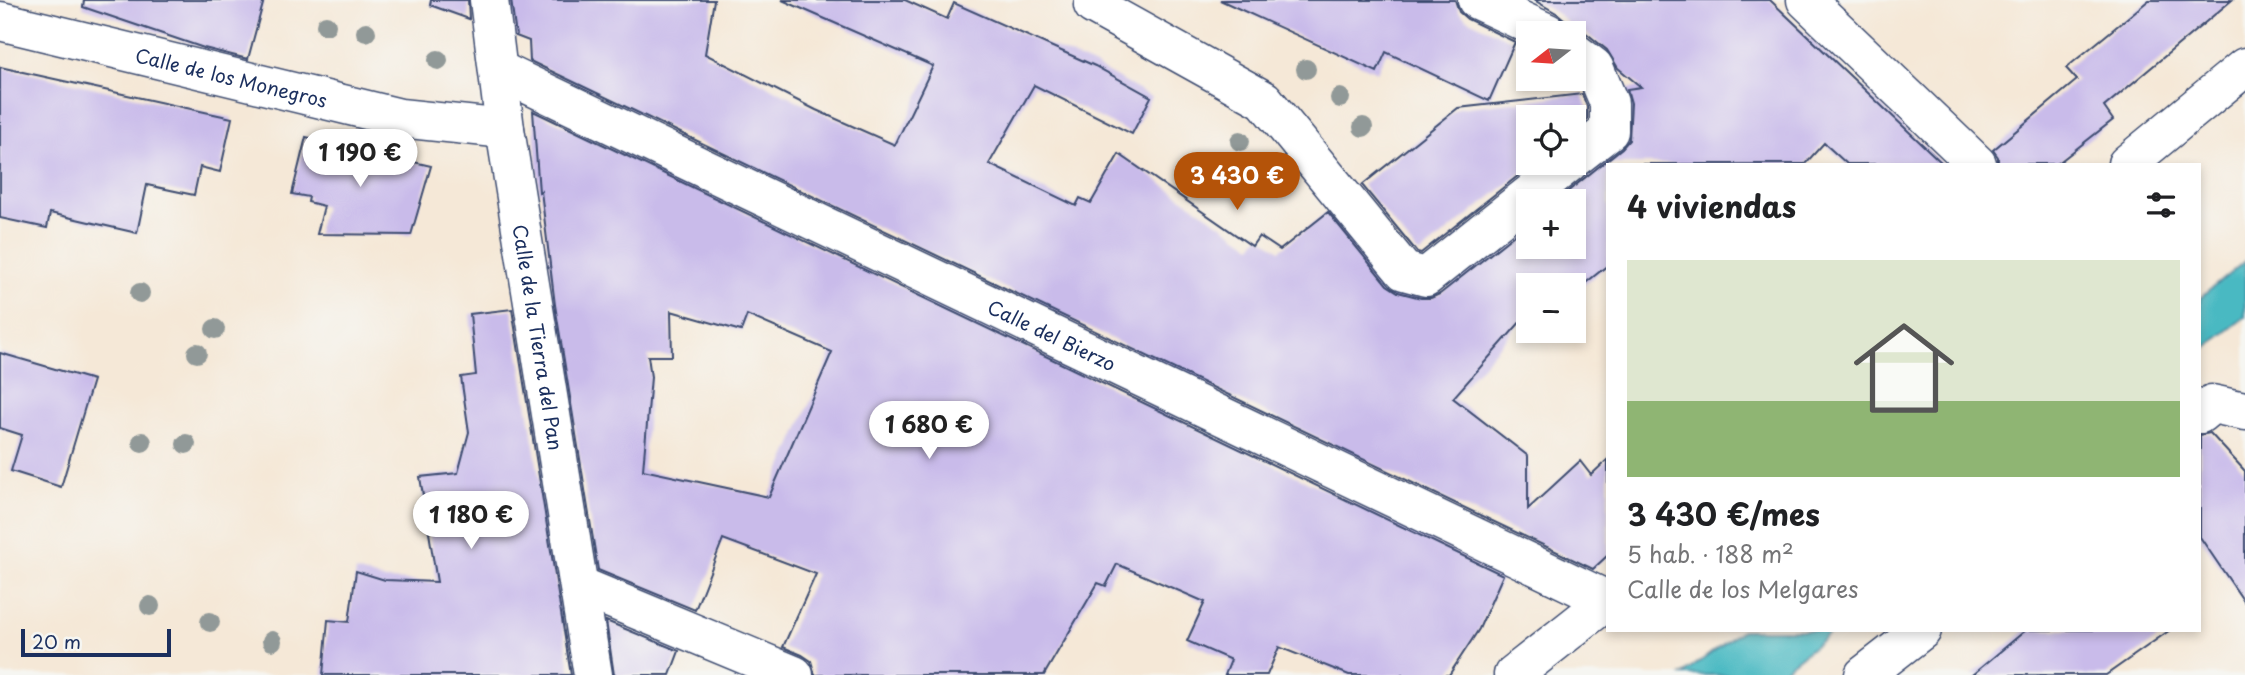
<!DOCTYPE html>
<html lang="es">
<meta charset="utf-8">
<style>
body{margin:0;font-family:"Playpen Sans",sans-serif;background:#f6f6f6;color:#202124;height:100vh;display:flex;flex-direction:column;font-size:26px;white-space:nowrap}
*{box-sizing:border-box;margin:0}
p{font-size:23px;color:#757577}
.icon{flex:none;width:38px;height:38px;fill:none;stroke:currentColor;stroke-width:2;stroke-linecap:round;stroke-linejoin:round}
.map{position:relative;flex:1;overflow:hidden}
.drawer{position:absolute;left:1606px;top:163px;width:595px;height:469px;display:flex;flex-direction:column;background:#fff;border-radius:0px;box-shadow:0 4px 10px #0003}
.drawer>*{flex:none}
.needle{width:46px;rotate:253deg}
.controls{position:absolute;left:1516px;top:21px;display:grid;gap:14px}
.controls a{display:grid;place-items:center;width:70px;height:70px;border-radius:0px;background:#fff;box-shadow:0 4px 10px #0003;font-size:35px}
.scale{position:absolute;left:21px;bottom:18px;width:150px;box-sizing:border-box;padding-left:7px;border:4px solid #1b2f5e;border-top:0;font-size:19px;line-height:24px;white-space:nowrap;color:#1b2f5e;-webkit-text-stroke:5px #f6f6f2;paint-order:stroke}
.price{position:absolute;translate:-50% -60px;padding:0 16px;border-radius:24px;background:#fff;color:#222;font-size:23px;line-height:46px;filter:drop-shadow(0 2px 4px #0008)}
.price::after{content:'';position:absolute;left:50%;top:42px;width:21px;height:16px;margin-left:-10px;background:inherit;clip-path:polygon(0 0,100% 0,50% 100%)}
.price.active{background:#b45309;color:#fff}
ul{padding:0;list-style:none}
li{display:grid;align-content:center;gap:14px;height:371px;padding:0 21px}
li span{display:grid;place-items:center;height:217px;border-radius:0px;color:#555}
li>.icon{margin-inline-start:auto}
span .icon{width:126px;height:126px;fill:#fffc;stroke-width:1}
li b{font-size:30px}
h2{display:flex;justify-content:space-between;align-items:center;height:84px;padding:0 21px;font-size:30px}
.map>svg:first-child{display:block}
</style>
<div class="map">
<svg width="2245" height="675" viewBox="0 0 2245 675">
<rect width="100%" height="100%" fill="#f6f6f2"/>
<filter id="ink" filterUnits="userSpaceOnUse"><feTurbulence type="fractalNoise" baseFrequency=".0143" numOctaves="2"/><feDisplacementMap in="SourceGraphic" scale="14" xChannelSelector="R" yChannelSelector="G"/><feConvolveMatrix kernelMatrix="1 2 1 2 8 2 1 2 1" color-interpolation-filters="sRGB"/></filter>
<filter id="wash" filterUnits="userSpaceOnUse"><feTurbulence type="fractalNoise" baseFrequency=".00686" numOctaves="4" result="noise"/><feDisplacementMap in="SourceGraphic" scale="28" xChannelSelector="R" yChannelSelector="G"/><feGaussianBlur stdDeviation="1.57" result="paint"/><feColorMatrix in="noise" values="0 0 0 0 0 0 0 0 0 0 0 0 0 0 0 0 0 1.4 0 .05"/><feComposite in="paint" operator="in"/></filter>
<g filter="url(#wash)">
<rect width="100%" height="100%" fill="#f5e8d7"/>
<path fill="#4ab9c2" stroke="#327490" stroke-width="2" d="M 2245,261 L 2245,317 L 2200,352 L 2200,298 Z
M 1742,630 L 1834,630 L 1777,675 L 1682,675 Z"/>
<g id="blocks">
<path fill="#c9bbea" fill-rule="evenodd" d="M 84,0 L 264,0 L 248,59 L 204,48 L 83,7 Z
M 431,0 L 468,0 L 469,19 L 430,5 Z
M 511,0 L 714,0 L 705,54 L 816,110 L 895,145 L 933,66 L 782,0 L 905,0 L 947,19 L 954,3 L 1095,66 L 1151,97 L 1132,134 L 1034,85 L 989,164 L 1076,206 L 1080,198 L 1091,203 L 1119,154 L 1252,246 L 1259,236 L 1280,250 L 1328,212 L 1387,285 L 1398,292 L 1421,298 L 1431,298 L 1440,294 L 1528,224 L 1528,247 L 1573,247 L 1573,201 L 1556,201 L 1622,148 L 1629,140 L 1631,103 L 1627,89 L 1641,87 L 1618,68 L 1607,50 L 1586,33 L 1571,30 L 1565,20 L 1558,14 L 1534,0 L 1770,0 L 1943,164 L 1847,164 L 1824,143 L 1805,164 L 1608,164 L 1608,265 L 1573,293 L 1573,285 L 1528,285 L 1528,327 L 1522,320 L 1453,398 L 1528,456 L 1528,509 L 1580,461 L 1591,475 L 1608,459 L 1608,555 L 1593,569 L 530,61 L 529,41 L 516,36 Z
M 1220,0 L 1455,0 L 1459,12 L 1467,19 L 1515,42 L 1489,101 L 1386,52 L 1377,72 Z
M 2149,0 L 2232,0 L 2104,107 L 2113,120 L 2057,164 L 1998,164 L 1998,157 L 1993,150 L 2077,80 L 2066,68 Z
M 0,67 L 232,118 L 220,172 L 200,167 L 194,195 L 147,185 L 137,233 L 50,213 L 47,228 L 0,218 Z
M 1582,94 L 1587,107 L 1587,120 L 1573,131 L 1573,117 L 1528,117 L 1528,163 L 1534,163 L 1421,253 L 1417,252 L 1362,185 L 1458,108 Z
M 533,111 L 1503,575 L 1479,629 L 1449,675 L 1349,675 L 1279,647 L 1267,675 L 1225,675 L 1231,660 L 1187,641 L 1205,602 L 1117,564 L 1106,586 L 1098,583 L 1044,675 L 815,675 L 811,661 L 802,655 L 783,647 L 816,574 L 723,539 L 695,610 L 598,570 L 555,305 L 541,191 L 539,192 ZM 671,311 L 741,331 L 747,315 L 832,352 L 769,497 L 643,470 L 651,377 L 648,356 L 672,356 Z
M 306,137 L 431,166 L 411,235 L 317,234 L 324,206 L 308,202 L 309,197 L 292,194 Z
M 512,309 L 571,675 L 323,675 L 328,620 L 349,622 L 356,571 L 385,580 L 437,582 L 420,477 L 458,473 L 469,432 L 461,377 L 476,375 L 470,314 Z
M 0,353 L 93,380 L 61,487 L 11,471 L 22,435 L 0,428 Z
M 2210,433 L 2245,471 L 2245,603 L 2200,537 L 2200,435 Z
M 606,621 L 679,651 L 670,675 L 614,675 Z
M 2026,630 L 2170,630 L 2106,675 L 1972,675 Z"/>
</g>
</g>
<g filter="url(#ink)">
<use href="#blocks" fill-opacity="0" stroke="#3c4b70" stroke-width="2"/>
<g fill="none" stroke-linecap="round" stroke-linejoin="round">
<g stroke="#3c4b70" stroke-width="41">
<g id="minor">
<path id="s1" d="M 489,0 L 505,129 L 593,675"/>
<path d="M 1095,0 L 1093,5 L 1264,100 L 1404,271 L 1426,277 L 1569,163"/>
<path d="M 1477,0 L 1548,33"/>
<path d="M 1806,0 L 1977,164"/>
<path id="s2" d="M 0,21 L 400,118 L 505,129"/>
<path d="M 1573,51 L 1594,67 L 1609,103 L 1609,131 L 1573,159"/>
<path id="s3" d="M 498,70 L 1607,600"/>
<path d="M 2127,164 L 2245,67"/>
<path d="M 2200,414 L 2212,404 L 2245,411"/>
<path d="M 580,586 L 794,675"/>
<path d="M 1513,675 L 1608,600"/>
<path d="M 1864,675 L 1922,630"/>
</g>
</g>
<use href="#minor" stroke="#fff" stroke-width="38"/>
</g>
<g fill="#919998">
<circle cx="326" cy="25" r="10"/>
<circle cx="366" cy="32" r="10"/>
<circle cx="438" cy="60" r="10"/>
<circle cx="1306" cy="69" r="10"/>
<circle cx="1340" cy="98" r="10"/>
<circle cx="1363" cy="127" r="10"/>
<circle cx="1240" cy="141" r="10"/>
<circle cx="1280" cy="180" r="10"/>
<circle cx="140" cy="293" r="10"/>
<circle cx="215" cy="329" r="10"/>
<circle cx="197" cy="353" r="10"/>
<circle cx="142" cy="442" r="10"/>
<circle cx="186" cy="444" r="10"/>
<circle cx="150" cy="606" r="10"/>
<circle cx="210" cy="622" r="10"/>
<circle cx="272" cy="641" r="10"/>
</g>
</g>
<g text-anchor="middle" dominant-baseline="central" stroke-width="5" stroke-linejoin="round" paint-order="stroke">
<g font-size="19" fill="#1b2f5e" stroke="#f6f6f2">
<text stroke="none"><textPath href="#s2" startOffset="238">Calle de los Monegros</textPath></text>
<text stroke="none"><textPath href="#s3" startOffset="614">Calle del Bierzo</textPath></text>
<text stroke="none"><textPath href="#s1" startOffset="341">Calle de la Tierra del Pan</textPath></text>
</g>
</g>
</svg>
<div class="controls">
<a><svg class="needle" viewBox="-14 -14 28 28"><path d="M0-13l5 13h-10z" fill="#e53935"/><path d="M0 13l5-13h-10z" fill="#757577"/></svg></a>
<a><svg class="icon" aria-label="locate" viewBox="0 0 24 24"><circle cx="12" cy="12" r="6"/><path d="M12 2v4M12 18v4M2 12h4M18 12h4"/></svg></a>
<a>+</a>
<a>−</a>
</div>
<div class="scale">20 m</div>
<b class="price" style="left:360px;top:189px">1 190 €</b>
<b class="price active" style="left:1237px;top:212px">3 430 €</b>
<b class="price" style="left:929px;top:461px">1 680 €</b>
<b class="price" style="left:471px;top:551px">1 180 €</b>
<section class="drawer">
<h2>4 viviendas<svg class="icon" aria-label="filters" viewBox="0 0 24 24"><path d="M4 7h16M4 17h16"/><circle cx="9" cy="7" r="2"/><circle cx="15" cy="17" r="2"/></svg></h2>
<ul>
<li><span style="background:linear-gradient(#dfe7d0 65%,#8fb573 0)"><svg class="icon" aria-label="home" viewBox="0 0 24 24"><path d="M3 11l9-7 9 7M6 9v11h12V9"/></svg></span><div><b>3 430 €/mes</b><p>5 hab. · 188 m²</p><p>Calle de los Melgares</p></div></li>
</ul>
</section>
</div>
